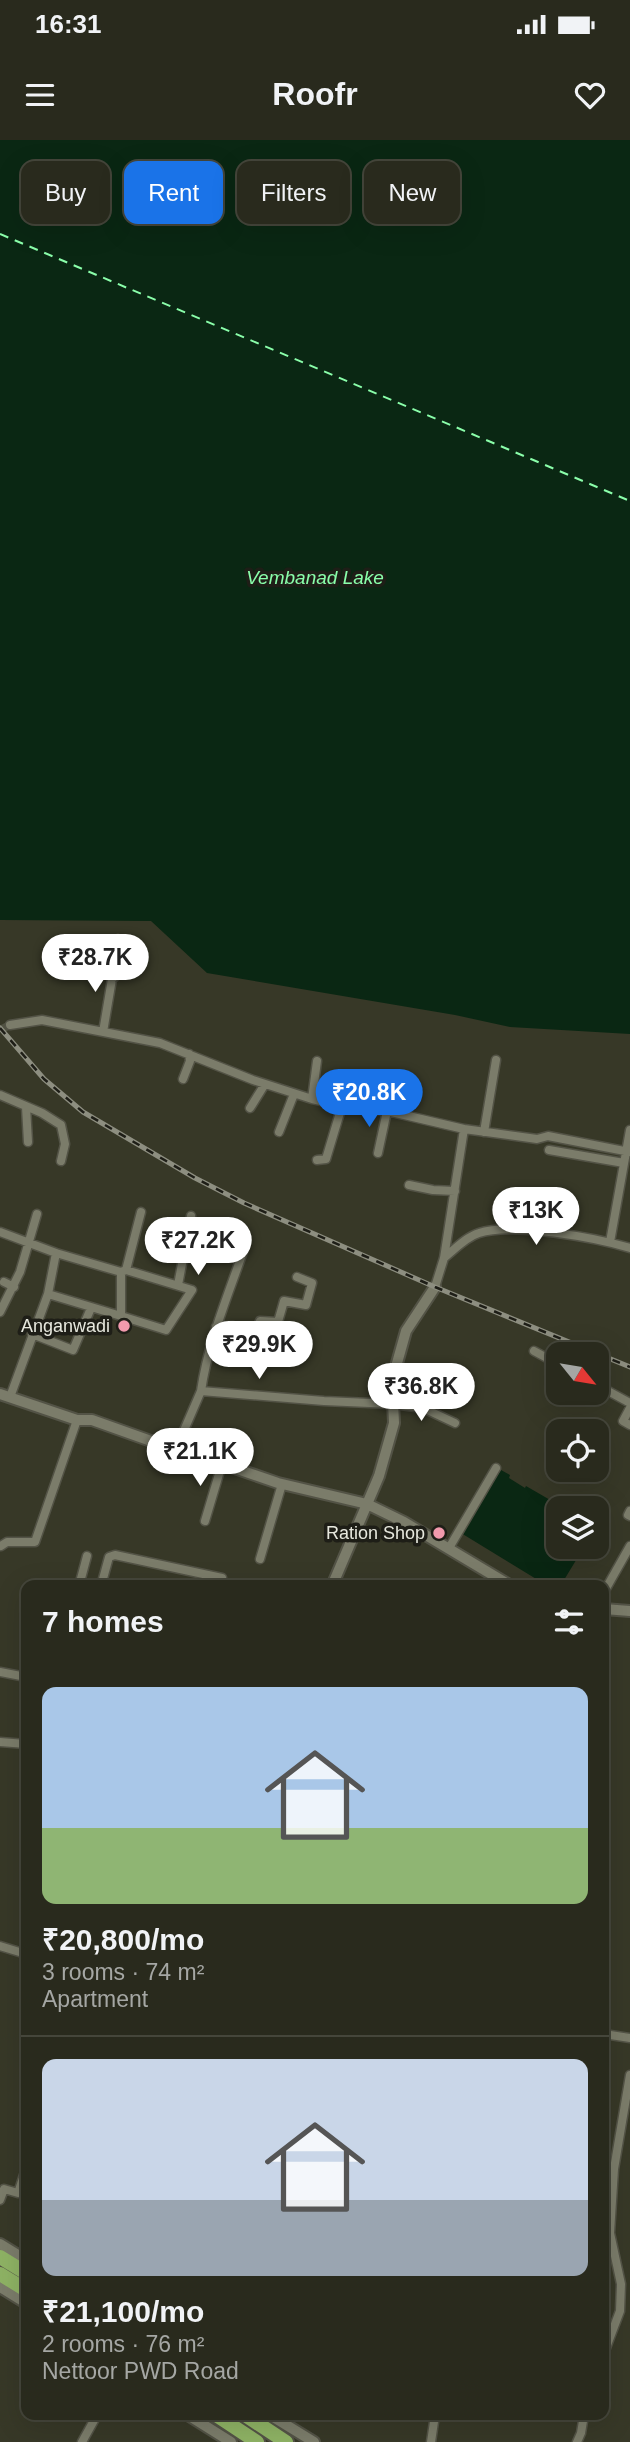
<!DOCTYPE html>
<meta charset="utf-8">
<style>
body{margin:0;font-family:Arial,sans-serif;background:#313226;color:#f1f3f6;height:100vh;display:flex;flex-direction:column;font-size:26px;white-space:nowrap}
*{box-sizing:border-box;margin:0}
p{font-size:23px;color:#a5a7a4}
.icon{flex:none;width:38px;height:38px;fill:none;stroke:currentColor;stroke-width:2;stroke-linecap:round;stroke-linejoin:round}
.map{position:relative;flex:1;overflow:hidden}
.side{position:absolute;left:21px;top:1440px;width:588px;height:840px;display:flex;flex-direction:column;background:#292a1d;border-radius:14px;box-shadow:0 7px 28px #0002,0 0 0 2px #45463b}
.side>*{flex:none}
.hud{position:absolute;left:21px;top:21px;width:588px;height:63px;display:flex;gap:14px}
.needle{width:46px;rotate:120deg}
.buttons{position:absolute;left:546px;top:1202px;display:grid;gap:14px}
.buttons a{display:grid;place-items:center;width:63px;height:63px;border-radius:14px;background:#292a1d;box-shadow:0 7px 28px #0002,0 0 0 2px #45463b;font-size:35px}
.price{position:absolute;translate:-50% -60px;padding:0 16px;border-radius:24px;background:#fff;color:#222;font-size:23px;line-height:46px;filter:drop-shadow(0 2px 4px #0008)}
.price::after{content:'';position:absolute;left:50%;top:42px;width:21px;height:16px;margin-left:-10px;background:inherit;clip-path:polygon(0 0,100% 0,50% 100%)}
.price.current{background:#1a73e8;color:#fff}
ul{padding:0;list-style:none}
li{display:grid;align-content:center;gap:14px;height:371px;padding:0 21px}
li+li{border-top:2px solid #45463b}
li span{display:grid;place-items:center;height:217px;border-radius:14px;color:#555}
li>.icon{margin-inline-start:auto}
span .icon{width:126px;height:126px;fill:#fffc;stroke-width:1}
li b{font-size:30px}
h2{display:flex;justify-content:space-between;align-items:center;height:84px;padding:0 21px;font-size:30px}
.chip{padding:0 24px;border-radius:14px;background:#292a1d;box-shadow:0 7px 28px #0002,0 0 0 2px #45463b;font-size:24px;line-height:63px}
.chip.current{background:#1a73e8;color:#fff}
.status{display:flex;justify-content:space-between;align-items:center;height:49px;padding:0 35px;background:#292a1d;direction:ltr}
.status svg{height:19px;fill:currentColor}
header{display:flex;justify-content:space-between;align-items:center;height:91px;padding:0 21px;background:#292a1d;font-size:32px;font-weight:700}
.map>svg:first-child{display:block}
</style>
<div class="status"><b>16:31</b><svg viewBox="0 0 49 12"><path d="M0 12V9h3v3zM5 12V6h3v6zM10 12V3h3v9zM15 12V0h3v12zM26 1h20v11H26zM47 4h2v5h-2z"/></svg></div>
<header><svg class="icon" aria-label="menu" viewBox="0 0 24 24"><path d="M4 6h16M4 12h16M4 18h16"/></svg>Roofr<svg class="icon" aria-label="heart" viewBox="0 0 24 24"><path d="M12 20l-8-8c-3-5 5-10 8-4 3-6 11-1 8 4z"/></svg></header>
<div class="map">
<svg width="630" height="2302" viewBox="0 0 630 2302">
<rect width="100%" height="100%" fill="#373827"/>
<path fill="#0a2713" d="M 0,0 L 630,0 L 630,894 L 510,887 L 455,875 L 207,833 L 151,781 L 0,780 Z
M 501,1330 L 510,1335 L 509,1338 L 525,1348 L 526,1346 L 564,1368 L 558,1368 L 558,1407 L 584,1407 L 561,1445 L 546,1445 L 461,1393 Z"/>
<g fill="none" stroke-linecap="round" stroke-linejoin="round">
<path stroke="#8afeaa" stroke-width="2" stroke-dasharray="9 7" stroke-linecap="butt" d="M 0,94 L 630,361"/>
<path stroke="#515242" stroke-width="8" stroke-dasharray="8 4" stroke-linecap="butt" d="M 0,890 L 10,885"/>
<g stroke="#535346" stroke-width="11">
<path id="minor" d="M 10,885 L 42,880 L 160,903 L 253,940 L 312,959 L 342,966 L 387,971 L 464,989 L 444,1118 L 435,1147
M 103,892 L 112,839 L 119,833 L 118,799
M 183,939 L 190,921 L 189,914
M 0,955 L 42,973 L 61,985 L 65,1004 L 61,1021
M 312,959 L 317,921
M 26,967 L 28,1002
M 250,968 L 265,944
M 464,989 L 537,999 L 548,996 L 630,1012
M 279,992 L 294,954
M 484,992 L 496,920
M 549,1010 L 624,1023
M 378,1013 L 387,971
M 317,1020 L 326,1019 L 342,966
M 409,1045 L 433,1050 L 455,1051
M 0,1092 L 56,1113 L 121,1132
M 610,1102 L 630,990
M 444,1118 C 455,1109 466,1097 479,1093 C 511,1082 597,1098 630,1108
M 4,1142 L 14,1147
M 178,1145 L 191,1076
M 48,1154 L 56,1113
M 0,1172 L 20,1132 L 37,1074
M 121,1176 L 166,1190 L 192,1150 L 126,1130
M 216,1187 L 232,1186 L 256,1191 L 260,1181 L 278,1182 L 284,1161 L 306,1165 L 312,1143 L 297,1137
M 32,1194 L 73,1210 L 91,1168
M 534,1211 L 558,1224
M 597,1245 L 630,1263
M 201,1251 C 208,1203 227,1158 243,1112
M 10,1257 L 48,1154 L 121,1176 L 121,1132 L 126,1130 L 141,1072
M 630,1268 L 623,1281 L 630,1285
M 173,1307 L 182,1295 L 201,1251 L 324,1261 L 393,1264 L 423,1268 L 455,1283
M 630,1371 L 628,1375 L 630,1376
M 205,1381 L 222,1324
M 1,1406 L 7,1402 L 35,1402 L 77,1280
M 449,1408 L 496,1328
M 260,1419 L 282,1344
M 79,1446 L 87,1416
M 101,1446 L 109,1417 L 115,1415 L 222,1438 L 221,1446
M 604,1452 L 630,1406
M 0,1532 L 26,1537
M 0,1602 L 26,1604
M 0,1806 L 26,1814
M 604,1894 L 630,1898
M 0,2060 L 4,2049 L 18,2053 L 26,2029
M 604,2213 L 620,2171 L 621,2144 L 610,2093 L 614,2029 L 630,1935
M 82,2302 L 97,2275
M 431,2302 L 435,2275
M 577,2302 L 581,2293 L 584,2275"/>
</g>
<g stroke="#535346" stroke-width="14">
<path id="tertiary" d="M 0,1254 L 77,1280 L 92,1280 L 165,1306 L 173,1307 L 278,1343 L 367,1364 L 404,1382 L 511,1446
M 332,1446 L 379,1336 L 394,1283 L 392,1241 L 406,1191 L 435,1147
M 604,1469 L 630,1471
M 0,2104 L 26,2120
M 0,2147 L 26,2163
M 188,2275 L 231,2302
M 270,2275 L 314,2302"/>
</g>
<g stroke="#535346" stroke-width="18">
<path id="trunk" d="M 0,2117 L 26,2133
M 0,2134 L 26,2150
M 216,2275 L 257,2302
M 245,2275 L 286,2302"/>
</g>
<use href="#minor" stroke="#7b7c6a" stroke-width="8"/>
<use href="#tertiary" stroke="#7b7c6a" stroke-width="10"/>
<use href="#trunk" stroke="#8eb264" stroke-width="14"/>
<g stroke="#8d8e80" stroke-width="5">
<path id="rail" d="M 0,888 L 44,939 L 83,972 L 195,1038 L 244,1063 L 435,1147 L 630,1227"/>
</g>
<use href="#rail" stroke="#1e1e17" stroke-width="2.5" stroke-dasharray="8" stroke-linecap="butt"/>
</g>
<g fill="#f29aad" stroke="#1e1e17" stroke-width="2.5">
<circle cx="124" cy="1186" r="7"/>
<circle cx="439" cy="1393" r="7"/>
</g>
<g text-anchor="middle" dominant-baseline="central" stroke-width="7" stroke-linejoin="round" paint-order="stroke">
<g font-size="18" fill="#e7e8de" stroke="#1e1e17" text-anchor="end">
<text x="110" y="1186">Anganwadi</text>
<text x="425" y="1393">Ration Shop</text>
</g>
<g font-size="19" font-style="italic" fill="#8afeaa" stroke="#1e1e17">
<text x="315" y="437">Vembanad Lake</text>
</g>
</g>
</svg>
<div class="buttons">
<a><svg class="needle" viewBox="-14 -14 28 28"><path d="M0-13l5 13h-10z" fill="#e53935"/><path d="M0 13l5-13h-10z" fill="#a5a7a4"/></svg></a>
<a><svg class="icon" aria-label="locate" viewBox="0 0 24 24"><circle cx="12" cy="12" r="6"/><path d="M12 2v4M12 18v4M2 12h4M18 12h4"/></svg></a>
<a><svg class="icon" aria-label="layers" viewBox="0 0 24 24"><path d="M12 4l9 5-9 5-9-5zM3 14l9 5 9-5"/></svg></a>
</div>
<b class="price" style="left:95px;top:854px">₹28.7K</b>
<b class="price current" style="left:369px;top:989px">₹20.8K</b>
<b class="price" style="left:536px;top:1107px">₹13K</b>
<b class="price" style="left:198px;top:1137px">₹27.2K</b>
<b class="price" style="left:259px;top:1241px">₹29.9K</b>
<b class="price" style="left:421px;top:1283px">₹36.8K</b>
<b class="price" style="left:200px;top:1348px">₹21.1K</b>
<div class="hud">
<a class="chip">Buy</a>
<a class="chip current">Rent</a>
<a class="chip">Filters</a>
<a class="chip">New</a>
</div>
<section class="side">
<h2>7 homes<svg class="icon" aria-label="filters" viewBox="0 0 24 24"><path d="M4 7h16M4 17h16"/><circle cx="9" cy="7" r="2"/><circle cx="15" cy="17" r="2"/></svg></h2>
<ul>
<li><span style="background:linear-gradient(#a9c7e8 65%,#8fb573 0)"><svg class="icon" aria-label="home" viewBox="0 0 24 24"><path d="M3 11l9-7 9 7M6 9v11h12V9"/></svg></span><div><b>₹20,800/mo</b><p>3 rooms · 74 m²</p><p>Apartment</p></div></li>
<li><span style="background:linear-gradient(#c9d6e8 65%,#9aa5b1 0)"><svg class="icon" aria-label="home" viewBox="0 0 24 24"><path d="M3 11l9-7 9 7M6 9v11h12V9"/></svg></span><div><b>₹21,100/mo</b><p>2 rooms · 76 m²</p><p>Nettoor PWD Road</p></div></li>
</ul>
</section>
</div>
